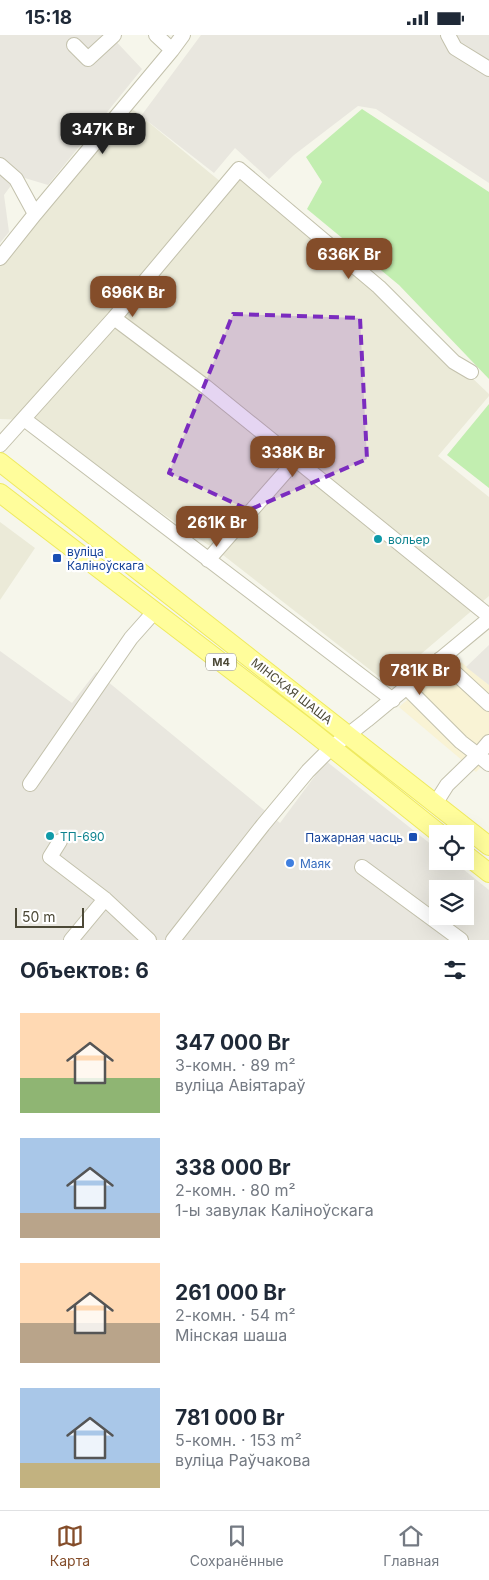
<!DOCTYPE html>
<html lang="ru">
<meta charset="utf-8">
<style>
body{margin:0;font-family:Inter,sans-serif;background:#f6f6f7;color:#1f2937;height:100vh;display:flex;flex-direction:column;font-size:19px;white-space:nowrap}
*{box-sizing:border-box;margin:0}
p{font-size:16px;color:#747a83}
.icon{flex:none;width:28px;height:28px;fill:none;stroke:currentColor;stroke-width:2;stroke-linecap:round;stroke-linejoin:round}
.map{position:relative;height:905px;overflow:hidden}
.panel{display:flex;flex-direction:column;background:#fff;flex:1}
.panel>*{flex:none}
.buttons{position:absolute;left:429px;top:790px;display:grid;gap:10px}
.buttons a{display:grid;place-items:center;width:45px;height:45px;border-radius:0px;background:#fff;box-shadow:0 5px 20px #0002;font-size:25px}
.scale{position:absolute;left:15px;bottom:12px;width:69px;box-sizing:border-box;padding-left:5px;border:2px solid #4c4937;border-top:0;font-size:14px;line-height:18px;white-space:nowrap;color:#4c4937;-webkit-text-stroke:4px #fff;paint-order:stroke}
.price{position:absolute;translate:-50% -42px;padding:0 11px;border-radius:10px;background:#844d2a;color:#fff;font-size:16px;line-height:32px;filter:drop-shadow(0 1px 2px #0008)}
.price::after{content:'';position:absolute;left:50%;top:30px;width:15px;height:11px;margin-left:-8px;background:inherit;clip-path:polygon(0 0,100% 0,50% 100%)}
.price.active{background:#222;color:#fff}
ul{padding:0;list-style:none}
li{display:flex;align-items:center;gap:15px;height:125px;padding:0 20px}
li span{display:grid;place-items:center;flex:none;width:140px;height:100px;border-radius:0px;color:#555}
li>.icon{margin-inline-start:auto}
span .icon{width:60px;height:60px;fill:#fffc;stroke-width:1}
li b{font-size:21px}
h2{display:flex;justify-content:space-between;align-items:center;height:60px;padding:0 20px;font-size:21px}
.status{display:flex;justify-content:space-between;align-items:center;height:35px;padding:0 25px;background:#fff;direction:ltr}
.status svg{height:14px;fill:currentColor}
.tabs{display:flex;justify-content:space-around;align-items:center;height:70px;border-top:1px solid #e0e1e3;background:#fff;font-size:14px;color:#747a83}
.tabs a{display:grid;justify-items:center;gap:2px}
.tabs .active{color:#844d2a}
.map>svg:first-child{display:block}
</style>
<div class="status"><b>15:18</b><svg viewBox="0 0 49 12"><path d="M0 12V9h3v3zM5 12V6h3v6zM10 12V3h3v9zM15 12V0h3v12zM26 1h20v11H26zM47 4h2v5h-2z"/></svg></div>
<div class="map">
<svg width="489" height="905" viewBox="0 0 489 905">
<rect width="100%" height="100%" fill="#f6f6eb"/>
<path fill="#ebead8" d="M 130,72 L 227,152 L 241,137 L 386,261 L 489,359 L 489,361 L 438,421 L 489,462 L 489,561 L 387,648 L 223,520 L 26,385 L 0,384 L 0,229 Z
M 0,487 L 35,513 L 0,565 Z"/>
<path fill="#f9f3d5" d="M 456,623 L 489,650 L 489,724 L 476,737 L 399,672 Z"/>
<path fill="#e9e7df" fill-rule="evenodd" d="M 0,0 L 110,0 L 142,34 L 48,150 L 18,141 L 4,160 L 9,197 L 0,208 Z
M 201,0 L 489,0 L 489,148 L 376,74 L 358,71 L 294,120 L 269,144 L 235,113 L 214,138 L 141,81 Z
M 489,610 L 489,650 L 466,632 Z
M 0,616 L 72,668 L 96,637 L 280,788 L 326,726 L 437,814 L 438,826 L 453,826 L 489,855 L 489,905 L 0,905 ZM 438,854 L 465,854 L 465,881 L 438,881 Z"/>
<path fill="#c2eeb0" d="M 362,74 L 489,157 L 489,344 L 399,250 L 307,174 L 322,147 L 306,122 Z
M 489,369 L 489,453 L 447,420 Z"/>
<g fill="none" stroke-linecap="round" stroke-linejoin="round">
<g stroke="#c3c1ac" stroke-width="16">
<path id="minor" d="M 156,0 L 172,15
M 448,0 L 455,13 L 489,34
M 74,10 L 88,24 L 114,0
M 0,130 L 16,144 L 35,179
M 0,223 L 35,179 L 172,15 L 183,0
M 114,283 L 206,352 L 489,581
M 24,384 L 393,665
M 0,410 L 114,283 L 239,134 L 379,252 L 454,327 L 471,337
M 208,525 L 295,426
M 440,624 L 489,669
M 407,653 L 461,707 L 478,720 L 489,707
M 30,749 L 131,603 L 155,576
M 435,769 L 447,750 L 478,720 L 489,729
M 60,806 L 50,822 L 105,864 L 149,905
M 362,832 L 461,905
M 71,905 L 105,864
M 173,905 L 263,790 L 308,736 L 331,713 L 367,685 L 489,584"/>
</g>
<g stroke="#efea60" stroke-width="20">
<path id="major" d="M 0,427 L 489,811
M 0,458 L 306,692 L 440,799
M 465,819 L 489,838"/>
</g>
<use href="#minor" stroke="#fff" stroke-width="14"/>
<use href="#major" stroke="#fffd9b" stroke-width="18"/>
</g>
<path fill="#7b2cbf" fill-opacity="0.2" stroke="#7b2cbf" stroke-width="4" stroke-dasharray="10 6" stroke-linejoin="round" d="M 233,279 L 360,283 L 367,424 L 249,475 L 169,438 Z"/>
<g fill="#0f9aa8" stroke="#fff" stroke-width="2">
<circle cx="378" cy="504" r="5"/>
<circle cx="50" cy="801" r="5"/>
</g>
<g fill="#1a4fb4" stroke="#fff" stroke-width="2">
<rect x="52" y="518" width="10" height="10" rx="2.5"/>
<rect x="408" y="797" width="10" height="10" rx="2.5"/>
</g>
<circle fill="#3f7fe0" stroke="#fff" stroke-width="2" cx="290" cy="828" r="5"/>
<g text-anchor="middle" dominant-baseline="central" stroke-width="4.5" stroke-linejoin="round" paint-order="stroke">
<rect fill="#fff" stroke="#828073" stroke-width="1" x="206" y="618.5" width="30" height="17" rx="4"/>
<g font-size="11" font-weight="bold" fill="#4c4937">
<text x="221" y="627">М4</text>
</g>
<g font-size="12" fill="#0d838f" stroke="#fff" text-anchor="start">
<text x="388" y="504">вольер</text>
<text x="60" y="801">ТП-690</text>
</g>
<g font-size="12" fill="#164399" stroke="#fff" text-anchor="start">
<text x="67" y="516">вуліца<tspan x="67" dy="14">Каліноўскага</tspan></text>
<text x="403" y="802" text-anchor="end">Пажарная часць</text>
</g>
<g font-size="12" fill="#4c4937" stroke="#fff">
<text transform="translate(292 656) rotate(38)">МІНСКАЯ ШАША</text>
</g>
<g font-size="12" fill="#366cbe" stroke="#fff" text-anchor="start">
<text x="300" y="828">Маяк</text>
</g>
</g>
</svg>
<div class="buttons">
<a><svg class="icon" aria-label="locate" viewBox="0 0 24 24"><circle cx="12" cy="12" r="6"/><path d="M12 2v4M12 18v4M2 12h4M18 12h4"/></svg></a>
<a><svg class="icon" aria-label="layers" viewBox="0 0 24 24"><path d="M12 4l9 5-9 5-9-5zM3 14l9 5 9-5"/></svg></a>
</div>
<div class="scale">50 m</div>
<b class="price active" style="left:103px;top:120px">347K Br</b>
<b class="price" style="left:349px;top:245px">636K Br</b>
<b class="price" style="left:133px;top:283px">696K Br</b>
<b class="price" style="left:293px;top:443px">338K Br</b>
<b class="price" style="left:217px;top:513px">261K Br</b>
<b class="price" style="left:420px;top:661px">781K Br</b>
</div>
<section class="panel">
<h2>Объектов: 6<svg class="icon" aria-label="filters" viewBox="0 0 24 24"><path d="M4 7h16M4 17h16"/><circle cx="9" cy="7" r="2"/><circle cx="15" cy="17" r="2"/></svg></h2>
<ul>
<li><span style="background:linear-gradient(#ffd9b3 65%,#8fb573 0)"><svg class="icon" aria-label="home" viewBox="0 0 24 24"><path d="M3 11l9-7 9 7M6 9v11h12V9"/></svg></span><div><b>347 000 Br</b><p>3-комн. · 89 m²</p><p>вуліца Авіятараў</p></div></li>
<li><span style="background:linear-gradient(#a9c7e8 75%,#b9a48a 0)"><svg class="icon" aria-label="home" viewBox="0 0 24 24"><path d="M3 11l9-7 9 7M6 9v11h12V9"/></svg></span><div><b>338 000 Br</b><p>2-комн. · 80 m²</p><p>1-ы завулак Каліноўскага</p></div></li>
<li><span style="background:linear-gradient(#ffd9b3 60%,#b9a48a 0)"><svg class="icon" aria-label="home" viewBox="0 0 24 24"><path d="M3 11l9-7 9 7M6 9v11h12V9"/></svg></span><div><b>261 000 Br</b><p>2-комн. · 54 m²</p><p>Мінская шаша</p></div></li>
<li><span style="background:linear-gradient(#a9c7e8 75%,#c2b280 0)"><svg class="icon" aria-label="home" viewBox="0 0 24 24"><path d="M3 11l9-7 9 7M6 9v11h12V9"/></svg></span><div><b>781 000 Br</b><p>5-комн. · 153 m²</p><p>вуліца Раўчакова</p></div></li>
</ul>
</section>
<nav class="tabs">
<a class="active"><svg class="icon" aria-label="map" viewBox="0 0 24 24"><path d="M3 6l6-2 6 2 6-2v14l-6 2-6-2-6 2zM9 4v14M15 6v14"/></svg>Карта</a>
<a><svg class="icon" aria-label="saved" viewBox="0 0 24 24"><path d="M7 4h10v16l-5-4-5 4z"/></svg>Сохранённые</a>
<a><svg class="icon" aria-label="home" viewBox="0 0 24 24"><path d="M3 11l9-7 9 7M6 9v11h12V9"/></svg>Главная</a>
</nav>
